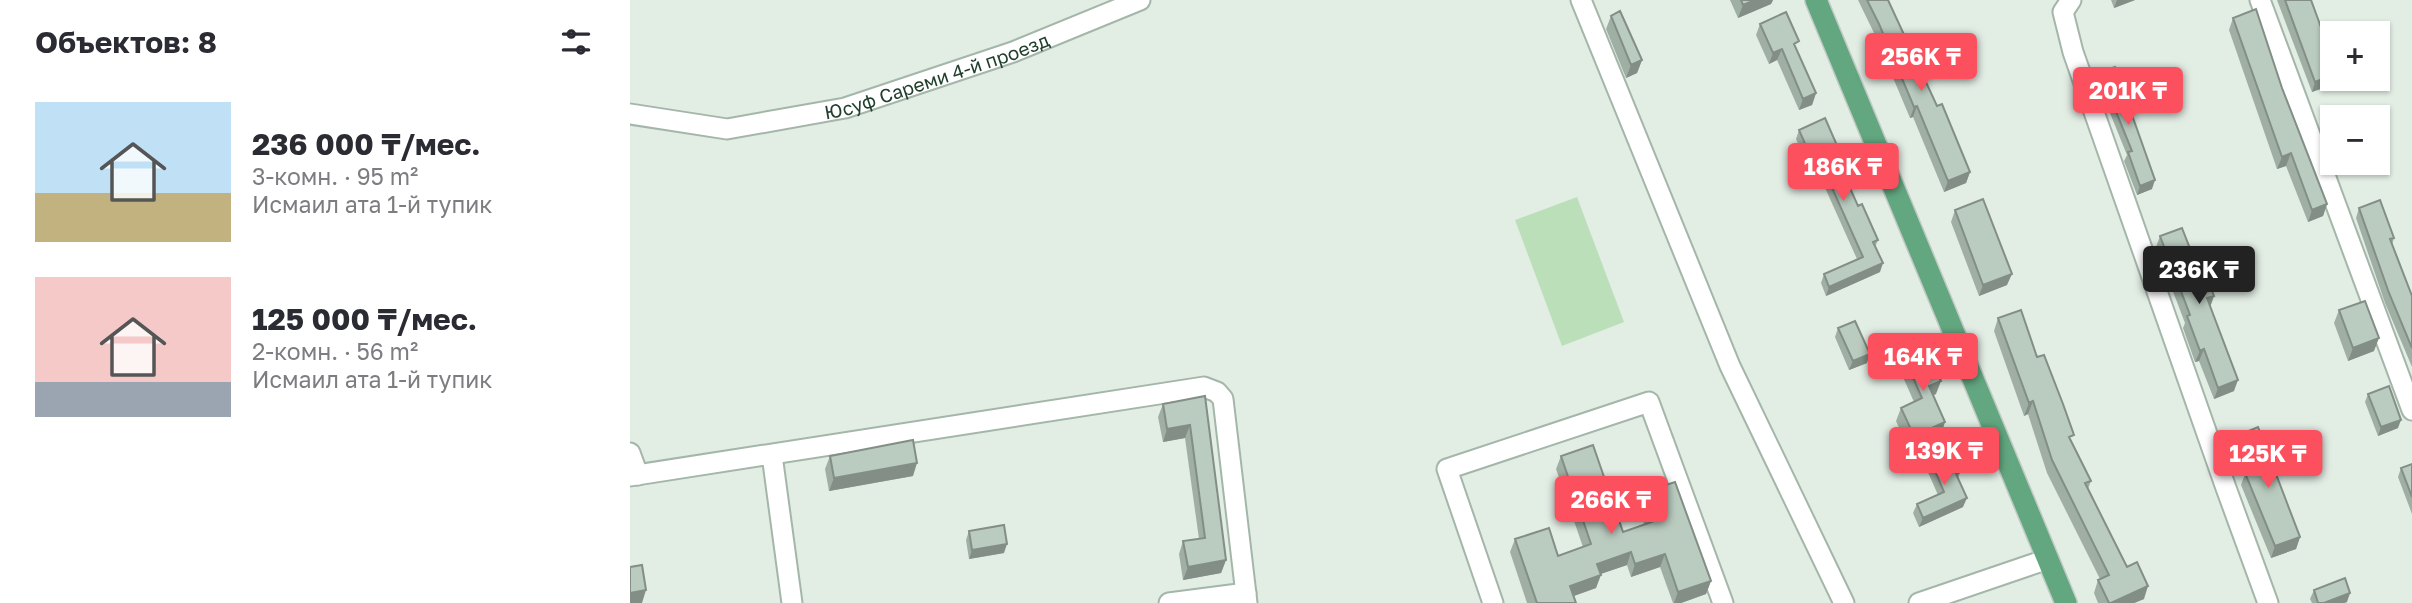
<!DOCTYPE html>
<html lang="ru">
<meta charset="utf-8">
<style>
body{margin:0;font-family:"Golos Text",sans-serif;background:#f7f7f7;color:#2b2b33;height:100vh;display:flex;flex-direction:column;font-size:26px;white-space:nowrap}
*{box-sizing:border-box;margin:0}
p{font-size:23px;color:#7c7c81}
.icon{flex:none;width:38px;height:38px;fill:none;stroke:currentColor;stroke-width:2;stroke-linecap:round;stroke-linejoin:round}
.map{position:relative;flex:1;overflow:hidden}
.details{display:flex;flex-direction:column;background:#fff;width:630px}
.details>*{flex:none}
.fabs{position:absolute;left:1690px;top:21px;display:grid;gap:14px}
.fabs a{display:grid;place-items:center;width:70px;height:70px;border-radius:0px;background:#fff;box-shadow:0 2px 5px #0004;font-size:35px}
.price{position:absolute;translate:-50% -60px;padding:0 16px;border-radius:7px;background:#fd505f;color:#fff;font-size:23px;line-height:46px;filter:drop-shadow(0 2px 4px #0008)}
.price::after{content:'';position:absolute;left:50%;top:42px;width:21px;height:16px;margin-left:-10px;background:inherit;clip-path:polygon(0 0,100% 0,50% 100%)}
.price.current{background:#222;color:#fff}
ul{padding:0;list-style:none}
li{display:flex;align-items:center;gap:21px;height:175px;padding:0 35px}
li span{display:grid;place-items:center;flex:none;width:196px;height:140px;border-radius:0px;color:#555}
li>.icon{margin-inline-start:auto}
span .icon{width:84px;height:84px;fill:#fffc;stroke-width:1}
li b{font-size:30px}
h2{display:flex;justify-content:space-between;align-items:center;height:84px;padding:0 35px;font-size:30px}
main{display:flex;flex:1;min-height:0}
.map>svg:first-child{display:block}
</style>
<main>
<section class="details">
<h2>Объектов: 8<svg class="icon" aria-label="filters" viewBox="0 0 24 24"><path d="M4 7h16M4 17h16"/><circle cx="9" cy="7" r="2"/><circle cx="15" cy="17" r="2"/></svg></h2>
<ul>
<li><span style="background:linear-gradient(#bfe0f5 65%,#c2b280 0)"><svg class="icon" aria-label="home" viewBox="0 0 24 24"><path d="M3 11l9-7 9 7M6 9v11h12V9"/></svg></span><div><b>236 000 ₸/мес.</b><p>3-комн. · 95 m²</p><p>Исмаил ата 1-й тупик</p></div></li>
<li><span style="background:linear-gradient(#f6c9c9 75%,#9aa5b1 0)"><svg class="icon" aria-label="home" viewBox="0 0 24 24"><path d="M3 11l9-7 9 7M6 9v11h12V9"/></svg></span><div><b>125 000 ₸/мес.</b><p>2-комн. · 56 m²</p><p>Исмаил ата 1-й тупик</p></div></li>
</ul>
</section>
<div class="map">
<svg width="1782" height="603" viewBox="0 0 1782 603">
<rect width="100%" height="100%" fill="#e2ede4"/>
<path fill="#bbe0b9" d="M 947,197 L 994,322 L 932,346 L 885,220 Z"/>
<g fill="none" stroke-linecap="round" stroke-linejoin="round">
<g stroke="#a4b6a9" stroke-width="23">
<g id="minor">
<path d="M 951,0 L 1100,366 L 1214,603"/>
<path d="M 1441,0 L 1433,12 L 1443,52 L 1596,488 L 1638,603"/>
<path d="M 1630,0 L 1782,410"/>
<path id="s1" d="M 0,114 L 97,129 L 215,108 L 383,52 L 510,0"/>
<path d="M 0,453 L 8,475"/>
<path d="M 142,455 L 162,603"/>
<path d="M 0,476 L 574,387 L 587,392 L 593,399 L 617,603"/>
<path d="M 539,603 L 616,593"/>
<path d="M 863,603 L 817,469 L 1019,402 L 1093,603"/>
<path d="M 1289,603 L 1418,559"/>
</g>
</g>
<g stroke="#c1cac4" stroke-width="24">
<path id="major" d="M 1186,0 L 1436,603"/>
</g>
<use href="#minor" stroke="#fff" stroke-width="19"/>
<use href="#major" stroke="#62a77f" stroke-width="21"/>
</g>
<path fill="#a0afa4" d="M 1100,0 L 1143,0 L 1141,4 L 1108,18 Z
M 1228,0 L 1258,0 L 1307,106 L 1340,172 L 1336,183 L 1314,192 L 1283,117 L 1280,118 L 1245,35 Z
M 1481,0 L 1505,0 L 1484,8 Z
M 1647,0 L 1681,0 L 1704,84 L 1682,92 Z
M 981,16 L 1012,60 L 1007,73 L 996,78 L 976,29 Z
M 1603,18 L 1652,88 L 1697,204 L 1693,216 L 1678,222 L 1656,166 L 1647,169 L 1599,30 Z
M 1130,24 L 1166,49 L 1186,93 L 1182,105 L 1169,110 L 1147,60 L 1139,64 L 1126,35 Z
M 1470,72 L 1522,189 L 1507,195 L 1494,161 L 1497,155 L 1467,81 Z
M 1703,127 L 1703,149 L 1698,137 L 1701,128 Z
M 1169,130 L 1206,143 L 1203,151 L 1228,206 L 1248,240 L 1245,247 L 1250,272 L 1196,296 L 1191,283 L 1194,274 L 1227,259 L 1183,161 L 1177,164 L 1166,139 Z
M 1729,208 L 1764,238 L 1762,245 L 1782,296 L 1782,367 L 1755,303 L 1726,218 Z
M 1325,210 L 1377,285 L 1349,296 L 1321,222 Z
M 1530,236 L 1566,264 L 1584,296 L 1580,307 L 1604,391 L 1584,399 L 1569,361 L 1565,362 L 1553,328 L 1555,323 L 1526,247 Z
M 1709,310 L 1744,351 L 1718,361 L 1704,323 Z
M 1368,318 L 1407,357 L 1441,441 L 1461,481 L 1458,489 L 1514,599 L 1504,603 L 1468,603 L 1464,593 L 1468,580 L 1470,579 L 1417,473 L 1398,414 L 1394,416 L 1364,331 Z
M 1208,328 L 1237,363 L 1219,370 L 1205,337 Z
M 1273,355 L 1306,394 L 1303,395 L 1311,435 L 1279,449 L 1266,421 L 1271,408 L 1284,402 L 1269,368 Z
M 1738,394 L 1768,428 L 1748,436 L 1735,402 Z
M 575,396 L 596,560 L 591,573 L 553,580 L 549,554 L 553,541 L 569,539 L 555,438 L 533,442 L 528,417 L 533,404 Z
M 1609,435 L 1670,537 L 1666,549 L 1641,558 L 1611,485 L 1615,474 L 1604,447 Z
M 200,456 L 283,476 L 199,491 L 195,469 Z
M 931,456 L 993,532 L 1014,524 L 1008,506 L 1012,493 L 1081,581 L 1076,594 L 1051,603 L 1043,603 L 1030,567 L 1001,577 L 997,565 L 970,574 L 966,588 L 944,596 L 946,603 L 897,603 L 880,552 L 885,539 L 928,556 L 953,547 L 926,469 Z
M 1301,461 L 1330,472 L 1328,479 L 1333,507 L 1289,527 L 1283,513 L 1287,504 L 1308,495 L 1297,470 Z
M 1782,464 L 1782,514 L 1768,477 L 1771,468 Z
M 339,531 L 374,553 L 339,559 L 336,540 Z
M 1684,590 L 1717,602 L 1714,603 L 1682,603 L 1680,599 Z"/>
<path fill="#828e86" d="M 1125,0 L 1143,0 L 1141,4 L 1108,18 L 1113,5 Z
M 1487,0 L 1505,0 L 1484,8 Z
M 1152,49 L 1147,60 L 1139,64 L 1143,53 Z
M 1012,60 L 1007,73 L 996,78 L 1001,65 Z
M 1703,75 L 1703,79 L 1706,79 L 1704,84 L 1682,92 L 1685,82 Z
M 1186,93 L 1182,105 L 1169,110 L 1173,99 Z
M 1287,106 L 1283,117 L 1280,118 L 1284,107 Z
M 1186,152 L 1183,161 L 1177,164 L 1180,155 Z
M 1661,153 L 1656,166 L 1647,169 L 1652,157 Z
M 1340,172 L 1336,183 L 1314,192 L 1318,181 Z
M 1525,180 L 1522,189 L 1507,195 L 1510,186 Z
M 1697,204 L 1693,216 L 1678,222 L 1682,210 Z
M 1253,263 L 1250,272 L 1196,296 L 1199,287 Z
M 1382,274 L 1377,285 L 1349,296 L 1353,285 Z
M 1584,296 L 1580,307 L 1577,298 Z
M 1749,338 L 1744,351 L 1718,361 L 1723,348 Z
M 1574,349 L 1569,361 L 1565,362 L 1570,351 Z
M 1240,354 L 1237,363 L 1219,370 L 1223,361 Z
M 1608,380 L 1604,391 L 1584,399 L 1588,388 Z
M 1311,381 L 1306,394 L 1295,399 L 1299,386 Z
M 1403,401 L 1398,414 L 1394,416 L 1399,403 Z
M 1771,420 L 1768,428 L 1748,436 L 1751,427 Z
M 1315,422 L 1311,435 L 1279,449 L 1284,436 Z
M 560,425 L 555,438 L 533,442 L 537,429 Z
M 287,463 L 283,476 L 199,491 L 204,478 Z
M 1337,498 L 1333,507 L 1289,527 L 1293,518 Z
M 1670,537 L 1666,549 L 1641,558 L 1645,546 Z
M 377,544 L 374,553 L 339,559 L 342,550 Z
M 1001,552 L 997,565 L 962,577 L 967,564 Z
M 1035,554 L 1030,567 L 1001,577 L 1005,564 Z
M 596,560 L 591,573 L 553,580 L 558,567 Z
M 971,575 L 966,588 L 935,599 L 940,586 Z
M 1081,581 L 1076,594 L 1051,603 L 1044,603 L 1048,592 Z
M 1518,586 L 1514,599 L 1504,603 L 1481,603 Z
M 16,590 L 12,603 L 0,603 L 0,593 Z
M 1720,593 L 1717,602 L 1714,603 L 1694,603 Z"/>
<path fill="#bacbbf" stroke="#828e86" stroke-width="2" d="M 1111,0 L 1125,0 L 1113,5 Z
M 1237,0 L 1258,0 L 1307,106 L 1312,104 L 1340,172 L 1318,181 L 1287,106 L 1284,107 L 1249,24 Z
M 1655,0 L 1681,0 L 1703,60 L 1703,75 L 1685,82 Z
M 1626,9 L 1652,88 L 1697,204 L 1682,210 L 1661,153 L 1652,157 L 1603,18 Z
M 990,11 L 1012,60 L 1001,65 L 981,16 Z
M 1156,12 L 1169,41 L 1164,44 L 1186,93 L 1173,99 L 1152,49 L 1143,53 L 1130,24 Z
M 1485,67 L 1525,180 L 1510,186 L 1498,152 L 1502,151 L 1470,72 Z
M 1195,118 L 1206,143 L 1201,146 L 1228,206 L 1232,204 L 1248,240 L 1243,242 L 1253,263 L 1199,287 L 1194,274 L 1233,257 L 1186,152 L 1180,155 L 1169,130 Z
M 1353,199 L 1382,274 L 1353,285 L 1325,210 Z
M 1750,200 L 1764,238 L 1760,239 L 1782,296 L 1782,348 L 1759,293 L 1729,208 Z
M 1552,228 L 1566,264 L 1571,262 L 1584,296 L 1577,298 L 1608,380 L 1588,388 L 1574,349 L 1570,351 L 1557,316 L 1560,315 L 1530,236 Z
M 1735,301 L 1749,338 L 1723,348 L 1709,310 Z
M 1391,310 L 1407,357 L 1414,355 L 1433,404 L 1444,435 L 1439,437 L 1461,481 L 1455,483 L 1497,567 L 1507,562 L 1518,586 L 1481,603 L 1479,603 L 1468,580 L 1479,575 L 1422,460 L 1403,401 L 1399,403 L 1368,318 Z
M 1225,321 L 1240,354 L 1223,361 L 1208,328 Z
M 1295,345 L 1311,381 L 1299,386 L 1315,422 L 1284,436 L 1271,408 L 1292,398 L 1273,355 Z
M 1759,386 L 1771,420 L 1751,427 L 1738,394 Z
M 575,396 L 596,560 L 558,567 L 553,541 L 575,538 L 560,425 L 537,429 L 533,404 Z
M 1628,427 L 1670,537 L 1645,546 L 1615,473 L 1622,470 L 1609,435 Z
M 283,440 L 287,463 L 204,478 L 200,456 Z
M 963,445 L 993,532 L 1022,522 L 1012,493 L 1045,482 L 1081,581 L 1048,592 L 1035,554 L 1005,564 L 1001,552 L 967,564 L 971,575 L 940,586 L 946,603 L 907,603 L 885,539 L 919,528 L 928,556 L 961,544 L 931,456 Z
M 1321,452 L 1330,472 L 1326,474 L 1337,498 L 1293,518 L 1287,504 L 1314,492 L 1301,461 Z
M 1782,464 L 1782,497 L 1771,468 Z
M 374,525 L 377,544 L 342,550 L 339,531 Z
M 12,565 L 16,590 L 0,593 L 0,567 Z
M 1715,578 L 1720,593 L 1694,603 L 1688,603 L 1684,590 Z"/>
<g text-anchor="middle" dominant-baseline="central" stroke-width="6" stroke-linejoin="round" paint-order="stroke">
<g font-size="19" fill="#20402d" stroke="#f3f9f4">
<text stroke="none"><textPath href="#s1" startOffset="315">Юсуф Сареми 4-й проезд</textPath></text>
</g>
</g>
</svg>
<div class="fabs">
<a>+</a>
<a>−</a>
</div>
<b class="price" style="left:1291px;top:93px">256K ₸</b>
<b class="price" style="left:1498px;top:127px">201K ₸</b>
<b class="price" style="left:1213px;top:203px">186K ₸</b>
<b class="price current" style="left:1569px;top:306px">236K ₸</b>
<b class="price" style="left:1293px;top:393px">164K ₸</b>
<b class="price" style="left:1314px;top:487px">139K ₸</b>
<b class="price" style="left:1638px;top:490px">125K ₸</b>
<b class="price" style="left:981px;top:536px">266K ₸</b>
</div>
</main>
